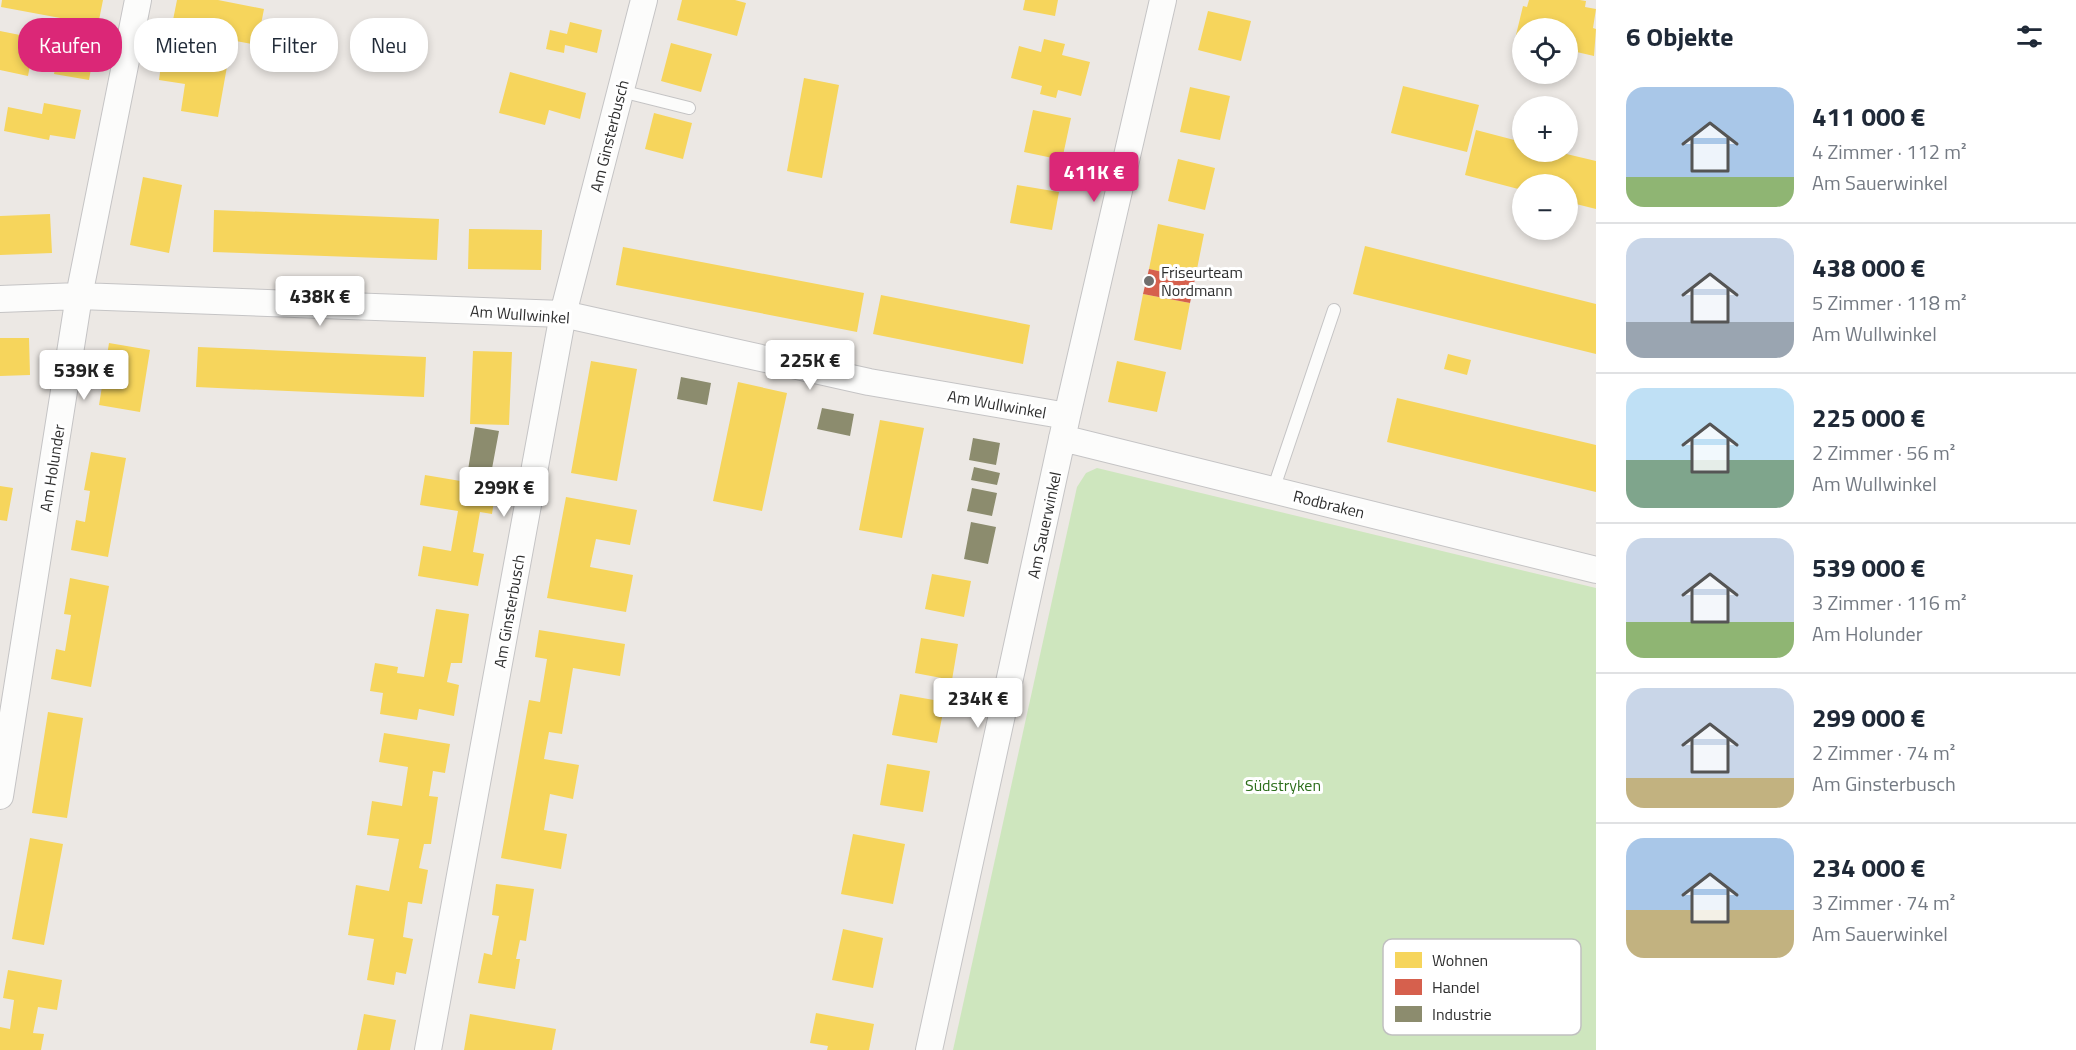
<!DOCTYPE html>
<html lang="de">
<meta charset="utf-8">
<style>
body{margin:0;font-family:"Titillium Web",sans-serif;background:#f2f2f3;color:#1f2937;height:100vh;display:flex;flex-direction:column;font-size:22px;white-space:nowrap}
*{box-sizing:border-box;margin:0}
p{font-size:20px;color:#747a83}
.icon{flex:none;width:33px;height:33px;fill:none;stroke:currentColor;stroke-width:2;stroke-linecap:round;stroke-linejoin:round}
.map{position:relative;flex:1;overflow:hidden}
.side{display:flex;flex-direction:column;background:#fff;width:480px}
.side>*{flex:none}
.banner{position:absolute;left:18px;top:18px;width:570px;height:54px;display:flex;gap:12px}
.fabs{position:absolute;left:1512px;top:18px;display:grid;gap:12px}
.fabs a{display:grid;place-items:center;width:66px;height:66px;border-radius:50%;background:#fff;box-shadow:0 3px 9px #0003;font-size:30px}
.price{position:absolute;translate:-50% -51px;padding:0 14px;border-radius:6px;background:#fff;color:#222;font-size:20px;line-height:39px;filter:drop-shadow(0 2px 3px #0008)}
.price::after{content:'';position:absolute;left:50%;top:36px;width:18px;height:14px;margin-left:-9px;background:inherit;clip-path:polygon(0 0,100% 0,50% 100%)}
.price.current{background:#db2777;color:#fff}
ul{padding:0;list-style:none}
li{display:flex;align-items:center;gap:18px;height:150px;padding:0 30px}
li+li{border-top:2px solid #e0e1e3}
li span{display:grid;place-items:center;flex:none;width:168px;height:120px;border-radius:18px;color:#555}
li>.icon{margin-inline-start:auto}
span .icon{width:72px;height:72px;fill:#fffc;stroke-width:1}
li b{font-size:26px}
h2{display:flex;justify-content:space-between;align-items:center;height:72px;padding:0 30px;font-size:26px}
.tag{padding:0 21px;border-radius:24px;background:#fff;box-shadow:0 3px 9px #0003;font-size:21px;line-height:54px}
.tag.current{background:#db2777;color:#fff}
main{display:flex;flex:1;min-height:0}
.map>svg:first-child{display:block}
</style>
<main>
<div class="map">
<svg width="1596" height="1050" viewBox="0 0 1596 1050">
<rect width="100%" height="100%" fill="#ece8e4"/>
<path fill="#cee6be" d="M 1097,468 L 1596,588 L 1596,1050 L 953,1050 L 1077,487 L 1086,473 Z"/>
<path fill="#f6d55c" d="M 2,0 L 103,0 L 98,25 L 1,7 Z
M 177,0 L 218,0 L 264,9 L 257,45 L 193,33 L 195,24 L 173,20 Z
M 682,0 L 735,0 L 746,3 L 737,36 L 677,20 Z
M 1025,0 L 1058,0 L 1055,16 L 1023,10 Z
M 1529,0 L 1580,0 L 1586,1 L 1585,7 L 1596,9 L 1593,28 L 1596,29 L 1594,56 L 1568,50 L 1568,28 L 1522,28 L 1522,37 L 1516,35 L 1523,6 L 1527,7 Z
M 1208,11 L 1251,21 L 1241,61 L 1198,50 Z
M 570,22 L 602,30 L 597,53 L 565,45 L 564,53 L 546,49 L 550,30 L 567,34 Z
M 0,31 L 35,38 L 28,76 L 0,70 Z
M 1044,39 L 1065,44 L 1062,55 L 1090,62 L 1081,96 L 1058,90 L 1056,98 L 1040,94 L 1042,86 L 1011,78 L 1019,46 L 1041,52 Z
M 671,43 L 712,54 L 701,92 L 661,81 Z
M 60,46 L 94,52 L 89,80 L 54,74 Z
M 163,50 L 228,61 L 218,117 L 181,111 L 185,84 L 159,80 Z
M 510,72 L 586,93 L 580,119 L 549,110 L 545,125 L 499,113 Z
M 804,78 L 839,85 L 822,178 L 787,171 Z
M 1403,86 L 1479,105 L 1467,152 L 1391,133 Z
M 1190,87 L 1230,96 L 1220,140 L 1180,132 Z
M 44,103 L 81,110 L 75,139 L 50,135 L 49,140 L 4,131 L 8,107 L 42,114 Z
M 1033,110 L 1071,118 L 1062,160 L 1024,152 Z
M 654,113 L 692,123 L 683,159 L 645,149 Z
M 1476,130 L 1522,142 L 1522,152 L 1558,152 L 1596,161 L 1596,209 L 1568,202 L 1568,184 L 1522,184 L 1522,190 L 1465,175 Z
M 1178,159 L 1215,168 L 1205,210 L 1168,201 Z
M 143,177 L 182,185 L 169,253 L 130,245 Z
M 1017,185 L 1059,192 L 1052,230 L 1010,223 Z
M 214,210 L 439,219 L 437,260 L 213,252 Z
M 50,214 L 52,253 L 0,255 L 0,216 Z
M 1158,224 L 1204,234 L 1195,279 L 1149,269 Z
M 469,229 L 542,230 L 541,270 L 468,269 Z
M 1365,246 L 1596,304 L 1596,354 L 1353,294 Z
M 623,247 L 864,293 L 857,332 L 616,285 Z
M 1143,294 L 1190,303 L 1181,350 L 1134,340 Z
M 881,295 L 1030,325 L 1023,364 L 873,334 Z
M 0,338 L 29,338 L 30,375 L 0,376 Z
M 109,343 L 150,350 L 140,412 L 99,405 Z
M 198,347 L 426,357 L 424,397 L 196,387 Z
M 473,351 L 512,352 L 509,425 L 470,424 Z
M 1448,354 L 1471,360 L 1467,375 L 1444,369 Z
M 591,361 L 637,369 L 617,481 L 571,473 Z
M 1117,361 L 1166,372 L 1157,412 L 1108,402 Z
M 738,382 L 787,393 L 762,511 L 713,501 Z
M 1397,398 L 1596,445 L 1596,492 L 1387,442 Z
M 880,420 L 924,428 L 902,538 L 859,530 Z
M 91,452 L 126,458 L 108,557 L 71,550 L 76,520 L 85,522 L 90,491 L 84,490 Z
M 425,475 L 496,487 L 492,514 L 480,512 L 473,552 L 484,554 L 478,586 L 418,576 L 423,546 L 451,551 L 458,511 L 420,505 Z
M 0,486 L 13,488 L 7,521 L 0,520 Z
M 566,497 L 637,510 L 630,545 L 596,539 L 590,567 L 633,575 L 626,612 L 547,598 Z
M 932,574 L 971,581 L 964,617 L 925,609 Z
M 70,578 L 109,586 L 91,687 L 51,679 L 56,649 L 65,651 L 71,615 L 64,614 Z
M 436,609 L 469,614 L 462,663 L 451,663 L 447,682 L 459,685 L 454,716 L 419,709 L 417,720 L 380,714 L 383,693 L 370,691 L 375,663 L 398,667 L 397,673 L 424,677 Z
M 539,630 L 625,644 L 620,676 L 573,668 L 562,734 L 549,732 L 544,759 L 579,765 L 573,799 L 550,794 L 544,830 L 567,834 L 561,869 L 501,858 L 529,700 L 540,702 L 547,659 L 535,657 Z
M 921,638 L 958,644 L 952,680 L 915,673 Z
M 900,694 L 945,702 L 937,743 L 892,735 Z
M 48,712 L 83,718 L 67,818 L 32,813 Z
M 384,733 L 450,744 L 445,773 L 433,771 L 429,796 L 438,797 L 431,844 L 424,844 L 419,868 L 428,870 L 422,904 L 408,902 L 403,937 L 413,939 L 406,974 L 396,972 L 394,985 L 367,980 L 374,939 L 348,935 L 356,885 L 389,891 L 399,839 L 367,835 L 372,801 L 402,806 L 408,767 L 379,762 Z
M 887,764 L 930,771 L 923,812 L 880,805 Z
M 853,834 L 905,844 L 893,904 L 841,894 Z
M 30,838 L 63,844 L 44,945 L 12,939 Z
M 496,884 L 534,889 L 526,941 L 520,940 L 516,959 L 520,959 L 515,989 L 478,983 L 484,953 L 492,955 L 495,937 L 499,916 L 492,915 Z
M 843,929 L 883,938 L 873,988 L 832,980 Z
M 8,970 L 62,980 L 57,1010 L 38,1007 L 33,1033 L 44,1034 L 41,1050 L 0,1050 L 0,1027 L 10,1029 L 14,1000 L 3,998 Z
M 816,1013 L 874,1024 L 869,1050 L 827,1050 L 828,1046 L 810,1043 Z
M 364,1014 L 396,1020 L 390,1050 L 357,1050 Z
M 470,1014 L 556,1029 L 552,1050 L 464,1050 Z"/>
<path fill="#d6604d" d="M 1149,269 L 1195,279 L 1190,303 L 1143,294 Z"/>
<path fill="#8c8c6e" d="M 681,377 L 711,383 L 707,405 L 677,399 Z
M 822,408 L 854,414 L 850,436 L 817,429 Z
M 475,427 L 499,431 L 491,474 L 468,470 Z
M 973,438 L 1000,443 L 996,465 L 969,460 Z
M 974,467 L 1000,473 L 997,485 L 971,480 Z
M 972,488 L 997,493 L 992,516 L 967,511 Z
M 971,522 L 996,527 L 988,564 L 964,559 Z"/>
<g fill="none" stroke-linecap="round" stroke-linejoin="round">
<g stroke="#c5c4c5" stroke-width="14">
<path id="lane" d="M 621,91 L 689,108
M 1273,490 L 1334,310"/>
</g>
<g stroke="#c5c4c5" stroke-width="28">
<path id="street" d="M 0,299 L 79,296 L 563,314 L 869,382 L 1067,416
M 1062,438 L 1596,570
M 0,796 L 79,296 L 138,0
M 428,1050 L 563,314 L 644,0
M 929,1050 L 1067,416 L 1163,0"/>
</g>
<use href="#lane" stroke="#fcfcfb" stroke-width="12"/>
<use href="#street" stroke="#fcfcfb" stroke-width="26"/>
</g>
<circle fill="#706f6e" stroke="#fff" stroke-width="2" cx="1149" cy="281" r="6"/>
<g text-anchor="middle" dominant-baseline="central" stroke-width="6" stroke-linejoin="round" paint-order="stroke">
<g font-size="16" fill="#2e2e2e" stroke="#fff">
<text transform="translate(609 136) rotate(-76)">Am Ginsterbusch</text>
<text transform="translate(520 314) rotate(4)">Am Wullwinkel</text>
<text transform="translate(997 404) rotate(10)">Am Wullwinkel</text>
<text transform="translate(52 468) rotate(-81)">Am Holunder</text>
<text transform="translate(1329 504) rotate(14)">Rodbraken</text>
<text transform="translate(1044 525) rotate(-78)">Am Sauerwinkel</text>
<text transform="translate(509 611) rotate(-80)">Am Ginsterbusch</text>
</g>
<g font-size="16" fill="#2e2e2e" stroke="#fff" text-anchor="start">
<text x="1161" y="272">Friseurteam<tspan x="1161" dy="18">Nordmann</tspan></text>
</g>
<g font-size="16" fill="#2c6e1b" stroke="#fff">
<text x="1283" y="785">Südstryken</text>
</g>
</g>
<rect x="1383" y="939" width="198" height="96" rx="9" fill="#fff" stroke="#c0c0c0" stroke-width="1.5"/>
<rect x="1395" y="952" width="27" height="16" fill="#f6d55c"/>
<rect x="1395" y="979" width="27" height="16" fill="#d6604d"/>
<rect x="1395" y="1006" width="27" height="16" fill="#8c8c6e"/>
<g font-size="16" fill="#2e2e2e">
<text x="1432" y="966">Wohnen</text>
<text x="1432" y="993">Handel</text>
<text x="1432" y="1020">Industrie</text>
</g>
</svg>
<div class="fabs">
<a><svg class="icon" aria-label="locate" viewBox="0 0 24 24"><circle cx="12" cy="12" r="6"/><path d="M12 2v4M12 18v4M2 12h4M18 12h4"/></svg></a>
<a>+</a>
<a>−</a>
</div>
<b class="price current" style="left:1094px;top:203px">411K €</b>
<b class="price" style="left:320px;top:327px">438K €</b>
<b class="price" style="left:810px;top:391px">225K €</b>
<b class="price" style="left:84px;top:401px">539K €</b>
<b class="price" style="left:504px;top:518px">299K €</b>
<b class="price" style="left:978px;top:729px">234K €</b>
<div class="banner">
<a class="tag current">Kaufen</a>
<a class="tag">Mieten</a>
<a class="tag">Filter</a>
<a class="tag">Neu</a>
</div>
</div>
<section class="side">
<h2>6 Objekte<svg class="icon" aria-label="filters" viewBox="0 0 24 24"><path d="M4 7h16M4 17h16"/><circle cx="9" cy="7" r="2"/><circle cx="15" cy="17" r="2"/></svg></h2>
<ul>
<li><span style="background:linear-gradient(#a9c7e8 75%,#8fb573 0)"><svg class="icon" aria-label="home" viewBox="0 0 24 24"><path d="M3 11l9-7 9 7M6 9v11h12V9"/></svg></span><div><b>411 000 €</b><p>4 Zimmer · 112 m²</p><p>Am Sauerwinkel</p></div></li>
<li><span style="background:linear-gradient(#c9d6e8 70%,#9aa5b1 0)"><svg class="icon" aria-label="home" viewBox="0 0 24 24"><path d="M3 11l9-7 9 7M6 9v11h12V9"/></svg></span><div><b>438 000 €</b><p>5 Zimmer · 118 m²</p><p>Am Wullwinkel</p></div></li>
<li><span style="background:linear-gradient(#bfe0f5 60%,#7fa58c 0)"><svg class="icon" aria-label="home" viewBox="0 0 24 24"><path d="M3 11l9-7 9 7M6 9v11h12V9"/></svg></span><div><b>225 000 €</b><p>2 Zimmer · 56 m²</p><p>Am Wullwinkel</p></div></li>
<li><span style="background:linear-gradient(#c9d6e8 70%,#8fb573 0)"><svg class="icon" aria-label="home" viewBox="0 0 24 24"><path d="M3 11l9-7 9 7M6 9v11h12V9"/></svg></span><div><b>539 000 €</b><p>3 Zimmer · 116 m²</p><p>Am Holunder</p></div></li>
<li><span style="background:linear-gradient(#c9d6e8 75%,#c2b280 0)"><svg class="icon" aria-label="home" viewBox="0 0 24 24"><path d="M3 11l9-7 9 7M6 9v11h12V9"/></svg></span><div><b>299 000 €</b><p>2 Zimmer · 74 m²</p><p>Am Ginsterbusch</p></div></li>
<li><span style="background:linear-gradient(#a9c7e8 60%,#c2b280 0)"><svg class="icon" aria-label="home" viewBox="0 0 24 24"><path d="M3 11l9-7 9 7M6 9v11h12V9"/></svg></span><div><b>234 000 €</b><p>3 Zimmer · 74 m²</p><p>Am Sauerwinkel</p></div></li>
</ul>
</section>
</main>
